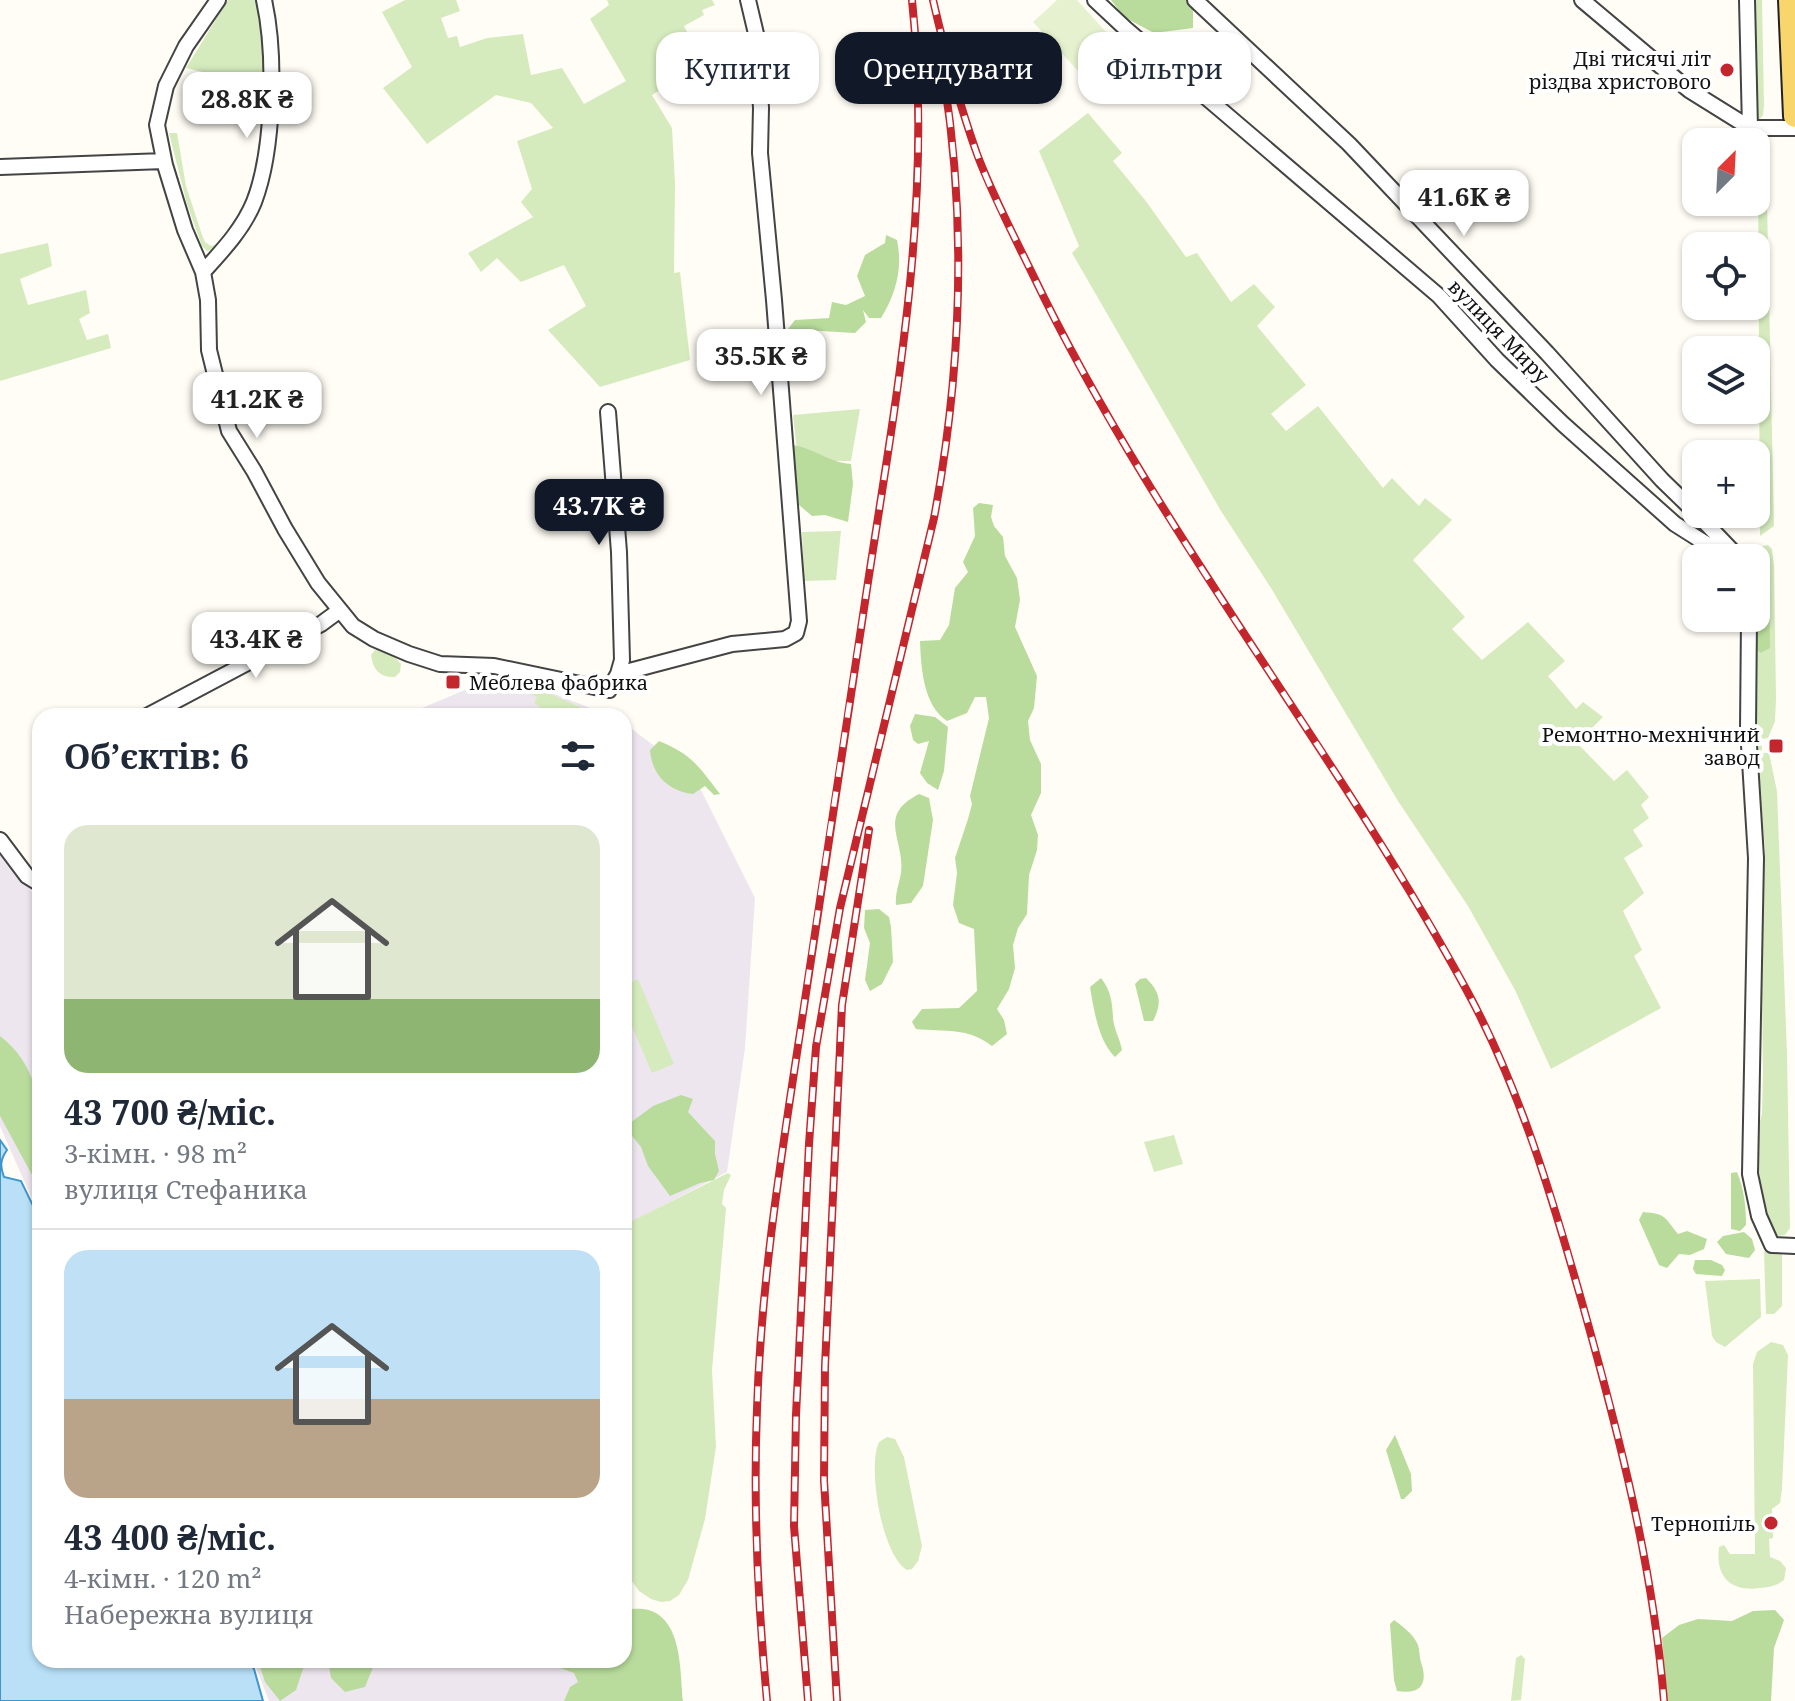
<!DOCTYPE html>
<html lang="uk">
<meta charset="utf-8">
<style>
body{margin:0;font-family:"Noto Serif",serif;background:#f2f2f3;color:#1f2937;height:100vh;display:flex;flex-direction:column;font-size:30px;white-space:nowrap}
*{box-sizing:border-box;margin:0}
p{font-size:26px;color:#747a83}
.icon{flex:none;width:44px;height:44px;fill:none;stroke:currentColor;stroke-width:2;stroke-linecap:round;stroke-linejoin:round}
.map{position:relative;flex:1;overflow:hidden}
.details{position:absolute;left:32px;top:708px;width:600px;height:960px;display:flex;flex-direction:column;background:#fff;border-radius:24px;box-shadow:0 2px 6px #0004}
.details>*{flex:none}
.top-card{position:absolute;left:656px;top:32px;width:760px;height:72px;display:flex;gap:16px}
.needle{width:52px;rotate:24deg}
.controls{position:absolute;left:1682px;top:128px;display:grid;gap:16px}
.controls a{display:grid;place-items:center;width:88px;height:88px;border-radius:16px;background:#fff;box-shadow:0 2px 6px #0004;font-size:40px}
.price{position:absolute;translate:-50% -68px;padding:0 18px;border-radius:16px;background:#fff;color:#222;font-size:26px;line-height:52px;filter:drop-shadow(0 2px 4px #0008)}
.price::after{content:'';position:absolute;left:50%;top:48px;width:24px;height:18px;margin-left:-12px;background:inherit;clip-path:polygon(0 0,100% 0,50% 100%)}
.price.selected{background:#111827;color:#fff}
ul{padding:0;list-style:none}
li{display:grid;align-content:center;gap:16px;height:424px;padding:0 32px}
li+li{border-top:2px solid #e0e1e3}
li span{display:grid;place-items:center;height:248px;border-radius:24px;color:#555}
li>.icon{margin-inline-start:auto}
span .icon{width:144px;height:144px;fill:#fffc;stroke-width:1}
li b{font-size:34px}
h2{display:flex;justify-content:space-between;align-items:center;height:96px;padding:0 32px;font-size:34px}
.pill{padding:0 28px;border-radius:24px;background:#fff;box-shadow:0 2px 6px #0004;font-size:28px;line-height:72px}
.pill.selected{background:#111827;color:#fff}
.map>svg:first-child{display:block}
</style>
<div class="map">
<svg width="1795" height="1701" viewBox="0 0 1795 1701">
<rect width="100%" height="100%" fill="#fffdf5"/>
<path fill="#eee6ef" d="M 503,674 L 611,716 L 403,716 Z
M 624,723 L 694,776 L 755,898 L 745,1048 L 727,1172 L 624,1226 Z
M 0,850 L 40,903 L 40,1217 L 0,1126 Z
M 250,1660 L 624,1660 L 654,1701 L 269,1701 L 256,1667 Z"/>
<path fill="#d5ebbd" d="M 228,0 L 261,0 L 266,87 L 186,68 Z
M 405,0 L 456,0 L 460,11 L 441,18 L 448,38 L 457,36 L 460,47 L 487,38 L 523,34 L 531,75 L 562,68 L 584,104 L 626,81 L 590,19 L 609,5 L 607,0 L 712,0 L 715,5 L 702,10 L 704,15 L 684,26 L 703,64 L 652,95 L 672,128 L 675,184 L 674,273 L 680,272 L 690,360 L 600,387 L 548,330 L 586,306 L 564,265 L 521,282 L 497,258 L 481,272 L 468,253 L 533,217 L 521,202 L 532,189 L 517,141 L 553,128 L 531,103 L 496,95 L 427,144 L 383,88 L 412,67 L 382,12 Z
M 1752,0 L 1762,0 L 1764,105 L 1763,115 L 1759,120 L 1756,118 Z
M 1088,113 L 1122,153 L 1113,161 L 1145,200 L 1186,257 L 1197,253 L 1231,302 L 1254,284 L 1275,307 L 1257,326 L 1306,385 L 1271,414 L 1286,431 L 1318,406 L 1383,488 L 1392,478 L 1419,506 L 1425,498 L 1452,520 L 1413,560 L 1465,617 L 1452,629 L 1482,660 L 1528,622 L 1565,661 L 1548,676 L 1576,709 L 1583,702 L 1603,717 L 1577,743 L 1614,781 L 1627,770 L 1649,797 L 1641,805 L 1649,818 L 1633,830 L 1643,846 L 1624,858 L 1644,893 L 1623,911 L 1642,950 L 1634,956 L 1661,1008 L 1551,1069 L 1515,990 L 1468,906 L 1398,801 L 1271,588 L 1221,511 L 1072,253 L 1079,246 L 1039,151 Z
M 169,133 L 177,133 L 186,186 L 202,235 L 205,242 L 211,246 L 224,242 L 248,198 L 255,175 L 259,143 L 263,143 C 258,182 248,219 221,249 L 207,251 L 202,246 L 187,204 Z
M 1761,151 L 1766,156 L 1774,526 L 1760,536 L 1758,169 Z
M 48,243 L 52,266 L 20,279 L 28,305 L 86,290 L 90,313 L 79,319 L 87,340 L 108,334 L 111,348 L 0,381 L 0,254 Z
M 860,409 L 851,461 L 798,461 L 793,415 Z
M 841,531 L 836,580 L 804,581 L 802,532 Z
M 1768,545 L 1772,549 L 1774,566 L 1776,699 L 1775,721 L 1768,738 L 1762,739 L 1762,753 L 1769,753 L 1777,791 L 1787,1054 L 1790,1228 L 1785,1235 L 1778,1236 L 1765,1218 L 1755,1143 L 1762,1113 L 1763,1071 L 1761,913 L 1765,848 L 1754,741 L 1756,592 L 1759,551 L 1763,546 Z
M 375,650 C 386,650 394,656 401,664 L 400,672 L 395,677 C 380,678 373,670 371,655 Z
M 514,679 L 518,680 L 601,716 L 543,716 L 539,706 L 534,703 L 537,697 L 511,685 Z
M 638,979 L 674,1064 L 652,1073 L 624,1008 L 624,985 Z
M 1174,1135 L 1183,1164 L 1154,1172 L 1144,1142 Z
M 728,1173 L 731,1175 L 724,1190 L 722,1204 L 726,1208 L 712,1370 L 716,1447 L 705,1519 L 688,1580 L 679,1595 L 670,1601 L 661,1602 L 651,1599 L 639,1591 L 624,1570 L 624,1225 Z
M 1770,1249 L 1777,1251 L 1782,1255 L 1782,1306 L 1774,1314 L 1766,1314 L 1764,1252 Z
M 1760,1279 L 1761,1317 L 1725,1347 L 1716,1342 L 1712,1336 L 1705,1281 Z
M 1771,1342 L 1783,1345 L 1788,1355 L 1782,1489 L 1780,1503 L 1772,1509 L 1773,1538 L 1769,1539 L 1770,1557 L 1780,1561 L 1786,1568 L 1784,1580 C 1776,1586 1770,1587 1760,1588 C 1731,1592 1715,1577 1719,1547 L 1724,1545 L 1730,1554 L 1755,1554 L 1753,1364 L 1757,1352 Z
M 887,1437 L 895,1439 L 904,1457 L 922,1546 L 918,1561 L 912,1569 L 907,1570 C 882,1556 867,1467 879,1442 Z
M 1521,1655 L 1525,1659 L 1521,1700 L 1511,1701 L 1516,1658 Z"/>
<path fill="#b9dc9c" d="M 1111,0 L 1193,0 L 1193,28 L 1154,33 L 1124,17 Z
M 886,235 L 897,240 C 903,268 896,294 881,318 L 869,318 L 863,310 L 866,322 L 855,333 L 788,329 L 795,320 L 829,318 L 832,302 L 846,305 L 865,296 L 857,276 L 865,255 L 885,243 Z
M 791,445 C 813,447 827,462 851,464 L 853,484 L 848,522 L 825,515 L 812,516 L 799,505 Z
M 979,503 L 993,505 L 991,517 L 994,526 L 1003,537 L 1005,556 L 1017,578 L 1020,600 L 1015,627 L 1037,676 L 1034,708 L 1028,721 L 1030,740 L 1041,764 L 1041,793 L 1031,815 L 1038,835 L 1037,850 L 1029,875 L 1027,914 L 1018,928 L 1013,945 L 1015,968 L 1009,989 L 997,1009 L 1004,1020 L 1007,1034 L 992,1046 C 968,1027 944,1032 916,1029 L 912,1022 L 922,1009 L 959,1008 L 977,991 L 974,929 L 959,923 L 953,905 L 957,873 L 955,858 L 968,819 L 972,804 L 970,796 L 989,718 L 986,697 L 975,697 L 967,713 L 947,721 C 923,705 921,667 920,641 L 940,640 L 949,625 L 955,588 L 968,572 L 963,562 L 975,536 L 973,508 Z
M 1769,593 L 1770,648 L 1760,653 L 1753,644 L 1751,618 L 1756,618 L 1756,594 Z
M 915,714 L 935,717 L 948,727 L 944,771 L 938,790 L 927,783 L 920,773 L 929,741 L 918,744 L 913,740 L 910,726 Z
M 659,741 C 693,755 699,767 720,794 L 714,795 L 705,786 L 693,794 C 668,791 652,775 650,750 Z
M 919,794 L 929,798 L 933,820 L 923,886 L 911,903 L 896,905 C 895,893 899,884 901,873 C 905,839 876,816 919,794 Z
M 879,909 L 889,917 L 891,927 L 893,962 L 882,984 L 870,991 L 865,980 L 870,943 L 864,928 L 865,910 Z
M 1101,978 C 1111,991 1112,1001 1113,1017 C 1113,1027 1120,1039 1122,1050 L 1115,1057 C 1098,1040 1094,1010 1090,987 Z
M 1146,978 C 1161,993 1162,1003 1153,1021 L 1144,1021 L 1135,984 L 1140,979 Z
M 0,1036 C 52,1076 40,1141 40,1199 L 32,1175 L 0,1116 Z
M 681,1095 L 693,1099 L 688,1112 L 715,1141 L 715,1154 L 719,1171 L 714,1180 L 700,1183 L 670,1196 L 648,1166 L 641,1147 L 629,1132 L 630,1123 L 653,1106 Z
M 1737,1172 C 1744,1189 1746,1206 1746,1225 L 1740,1231 L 1731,1229 L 1731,1173 Z
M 1643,1212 C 1667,1214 1664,1217 1678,1234 L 1687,1231 L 1707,1239 L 1704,1249 L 1690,1255 L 1679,1254 L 1667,1268 L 1659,1265 L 1639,1220 Z
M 1744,1232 L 1752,1239 L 1755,1250 L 1749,1258 L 1726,1254 L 1717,1242 L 1723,1236 Z
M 1695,1260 L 1711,1260 L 1722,1265 L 1725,1270 L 1722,1276 L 1696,1274 L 1693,1269 Z
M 1395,1435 L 1411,1474 L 1412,1491 L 1404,1499 L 1401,1499 L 1386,1450 Z
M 624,1609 C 632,1609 642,1608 649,1610 C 683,1621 680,1673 683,1701 L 564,1701 L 570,1687 L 578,1682 L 574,1673 L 555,1666 L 549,1660 L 624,1660 Z
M 1775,1610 L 1784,1620 L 1774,1648 L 1771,1701 L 1667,1701 L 1662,1638 L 1679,1625 L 1698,1619 L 1732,1621 L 1753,1611 Z
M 1394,1620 C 1402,1626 1413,1634 1417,1643 C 1420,1648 1419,1656 1421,1662 C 1428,1683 1422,1695 1397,1691 L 1394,1680 L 1390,1624 Z
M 258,1660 L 306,1660 L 296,1690 L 280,1701 L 265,1682 Z
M 328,1660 L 376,1660 L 365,1687 L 345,1692 L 331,1678 Z"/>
<path fill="#e6f2cf" d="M 1057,0 L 1077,0 L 1115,42 L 1081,74 L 1033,22 Z"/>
<path fill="#b9e0f7" stroke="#3f96cf" stroke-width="2" d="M 0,1140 L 7,1150 C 0,1160 0,1166 4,1177 L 21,1181 L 40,1220 L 40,1660 L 247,1660 L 254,1669 L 263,1701 L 0,1701 Z"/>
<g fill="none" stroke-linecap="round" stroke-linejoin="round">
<g stroke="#444" stroke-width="18">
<path id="minor" d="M 218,0 L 186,46 L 166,86 L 157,125 L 165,165 L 185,230 L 203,272 L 208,300 L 209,350 L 229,431 L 254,471 L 285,529 L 318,583 L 353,626 L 374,639 L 409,654 L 440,664 L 494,666 L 609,690 L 618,674 L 622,660 L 619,552 L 608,412
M 1095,0 L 1126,29 L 1439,296 L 1497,360 L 1563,424 L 1675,524 L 1716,550 L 1734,558
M 1195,0 L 1349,144 L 1547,353 L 1662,480 L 1696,513
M 1582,0 L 1689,90 L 1750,128
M 1747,0 L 1750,128
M 1750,128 L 1795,128
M 0,167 L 164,161
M 203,272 C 223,250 243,229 254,202 C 274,150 276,54 264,0
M 1697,514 L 1739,558
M 1749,618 L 1748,729 L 1756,858 L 1750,1174 L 1759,1216 L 1772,1245 L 1795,1246
M 618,674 L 732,644 L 785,639 L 796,633 L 799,621 L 774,300 L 760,153 L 761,108 L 757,38 L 748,0
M 147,716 L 321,624 L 340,610
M 0,840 L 27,876 L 40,884"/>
</g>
<g stroke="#222" stroke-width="26">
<path id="primary" d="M 1790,0 L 1795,116"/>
</g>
<use href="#minor" stroke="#fff" stroke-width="14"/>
<use href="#primary" stroke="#f9d66b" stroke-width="22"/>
<g stroke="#c4262e" stroke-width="8">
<path id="rail" d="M 933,0 C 945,52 959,103 977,154 C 992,194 1013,234 1032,273 C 1153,526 1332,743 1466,989 C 1520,1088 1552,1197 1583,1306 C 1619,1435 1653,1566 1664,1701
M 767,1701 C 758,1605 753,1506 757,1409 C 761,1282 781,1158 800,1033 C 822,882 845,732 868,582 C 898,386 933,199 912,0
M 808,1701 L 794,1526 L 796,1415 L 809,1144 L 816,1047 L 840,908 L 934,518 C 961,373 967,225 944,79
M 837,1701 L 824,1480 L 825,1366 L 842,1005 L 869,830"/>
</g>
<use href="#rail" stroke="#fff" stroke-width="5" stroke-dasharray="15" stroke-linecap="butt"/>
</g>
<g fill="#c4262e" stroke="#fff" stroke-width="3">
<circle cx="1727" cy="70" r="8"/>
<rect x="445" y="674" width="16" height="16" rx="4"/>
<rect x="1768" y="738" width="16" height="16" rx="4"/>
<circle cx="1771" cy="1523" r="8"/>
</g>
<g text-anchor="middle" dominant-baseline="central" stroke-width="8" stroke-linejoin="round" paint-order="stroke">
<g font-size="20" fill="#111" stroke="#fff" text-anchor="end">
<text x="1711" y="58">Дві тисячі літ<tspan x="1711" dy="23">різдва христового</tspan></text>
<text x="469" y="682" text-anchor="start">Меблева фабрика</text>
<text x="1760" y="734">Ремонтно-мехнічний<tspan x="1760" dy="23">завод</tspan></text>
<text x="1755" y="1523">Тернопіль</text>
</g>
<g font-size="20" fill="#111" stroke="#fff">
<text transform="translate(1499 331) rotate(46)">вулиця Миру</text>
</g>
</g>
</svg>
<div class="controls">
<a><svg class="needle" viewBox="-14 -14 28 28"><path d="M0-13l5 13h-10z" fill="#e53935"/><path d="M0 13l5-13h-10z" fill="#747a83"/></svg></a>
<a><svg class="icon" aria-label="locate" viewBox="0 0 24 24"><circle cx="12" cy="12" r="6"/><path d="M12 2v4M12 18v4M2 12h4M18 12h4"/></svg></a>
<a><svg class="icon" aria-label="layers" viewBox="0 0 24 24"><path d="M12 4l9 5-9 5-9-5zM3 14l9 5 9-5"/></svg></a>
<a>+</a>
<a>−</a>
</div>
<b class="price" style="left:247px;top:140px">28.8K ₴</b>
<b class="price" style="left:1464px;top:238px">41.6K ₴</b>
<b class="price" style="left:761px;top:397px">35.5K ₴</b>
<b class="price" style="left:257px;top:440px">41.2K ₴</b>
<b class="price selected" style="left:599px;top:547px">43.7K ₴</b>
<b class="price" style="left:256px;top:680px">43.4K ₴</b>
<div class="top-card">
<a class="pill">Купити</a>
<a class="pill selected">Орендувати</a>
<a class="pill">Фільтри</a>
</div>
<section class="details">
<h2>Об’єктів: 6<svg class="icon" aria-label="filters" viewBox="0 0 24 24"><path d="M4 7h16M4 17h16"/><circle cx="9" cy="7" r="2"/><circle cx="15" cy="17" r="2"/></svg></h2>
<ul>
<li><span style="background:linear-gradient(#dfe7d0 70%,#8fb573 0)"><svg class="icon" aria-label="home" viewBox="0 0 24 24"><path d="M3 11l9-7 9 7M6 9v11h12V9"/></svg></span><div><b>43 700 ₴/міс.</b><p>3-кімн. · 98 m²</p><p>вулиця Стефаника</p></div></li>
<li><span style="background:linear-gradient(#bfe0f5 60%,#b9a48a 0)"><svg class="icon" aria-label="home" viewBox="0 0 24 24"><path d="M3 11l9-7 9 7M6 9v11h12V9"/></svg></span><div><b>43 400 ₴/міс.</b><p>4-кімн. · 120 m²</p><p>Набережна вулиця</p></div></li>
</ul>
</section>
</div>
